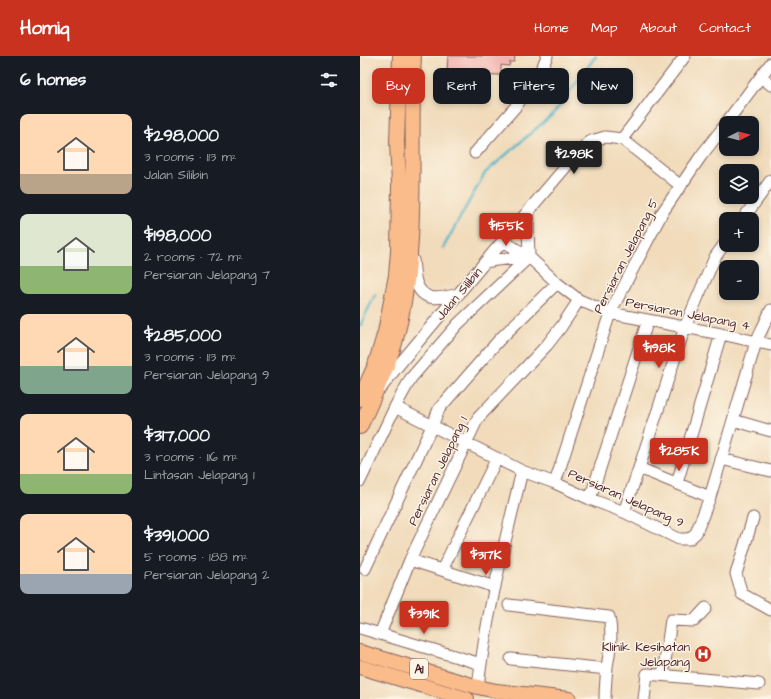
<!DOCTYPE html>
<meta charset="utf-8">
<style>
body{margin:0;font-family:"Architects Daughter",sans-serif;background:#242831;color:#f1f3f6;height:100vh;display:flex;flex-direction:column;font-size:15px;white-space:nowrap}
*{box-sizing:border-box;margin:0}
p{font-size:13px;color:#9ea1a6}
.icon{flex:none;width:22px;height:22px;fill:none;stroke:currentColor;stroke-width:2;stroke-linecap:round;stroke-linejoin:round}
.map{position:relative;flex:1;overflow:hidden}
.details{display:flex;flex-direction:column;background:#171b24;width:360px}
.details>*{flex:none}
.hud{position:absolute;left:12px;top:12px;width:339px;height:36px;display:flex;gap:8px}
.needle{width:26px;rotate:84deg}
.tools{position:absolute;left:359px;top:60px;display:grid;gap:8px}
.tools a{display:grid;place-items:center;width:40px;height:40px;border-radius:8px;background:#171b24;box-shadow:0 2px 6px #0003;font-size:20px}
.price{position:absolute;translate:-50% -34px;padding:0 9px;border-radius:4px;background:#c8321e;color:#fff;font-size:13px;line-height:26px;filter:drop-shadow(0 1px 2px #0008)}
.price::after{content:'';position:absolute;left:50%;top:24px;width:12px;height:9px;margin-left:-6px;background:inherit;clip-path:polygon(0 0,100% 0,50% 100%)}
.price.active{background:#222;color:#fff}
ul{padding:0;list-style:none}
li{display:flex;align-items:center;gap:12px;height:100px;padding:0 20px}
li span{display:grid;place-items:center;flex:none;width:112px;height:80px;border-radius:8px;color:#555}
li>.icon{margin-inline-start:auto}
span .icon{width:48px;height:48px;fill:#fffc;stroke-width:1}
li b{font-size:17px}
h2{display:flex;justify-content:space-between;align-items:center;height:48px;padding:0 20px;font-size:17px}
.chip{padding:0 14px;border-radius:8px;background:#171b24;box-shadow:0 2px 6px #0003;font-size:14px;line-height:36px}
.chip.active{background:#c8321e;color:#fff}
header{display:flex;align-items:center;gap:24px;box-sizing:border-box;height:56px;padding:0 20px;background:#c8321e;color:#fff}
header strong{font-size:19px}
nav{display:flex;gap:22px;margin-inline-start:auto;font-size:14px}
main{display:flex;flex:1;min-height:0}
.map>svg:first-child{display:block}
</style>
<header>
<strong>Homiq</strong>
<nav><a>Home</a><a>Map</a><a>About</a><a>Contact</a></nav>
</header>
<main>
<section class="details">
<h2>6 homes<svg class="icon" aria-label="filters" viewBox="0 0 24 24"><path d="M4 7h16M4 17h16"/><circle cx="9" cy="7" r="2"/><circle cx="15" cy="17" r="2"/></svg></h2>
<ul>
<li><span style="background:linear-gradient(#ffd9b3 75%,#b9a48a 0)"><svg class="icon" aria-label="home" viewBox="0 0 24 24"><path d="M3 11l9-7 9 7M6 9v11h12V9"/></svg></span><div><b>$298,000</b><p>3 rooms · 113 m²</p><p>Jalan Silibin</p></div></li>
<li><span style="background:linear-gradient(#dfe7d0 65%,#8fb573 0)"><svg class="icon" aria-label="home" viewBox="0 0 24 24"><path d="M3 11l9-7 9 7M6 9v11h12V9"/></svg></span><div><b>$198,000</b><p>2 rooms · 72 m²</p><p>Persiaran Jelapang 7</p></div></li>
<li><span style="background:linear-gradient(#ffd9b3 65%,#7fa58c 0)"><svg class="icon" aria-label="home" viewBox="0 0 24 24"><path d="M3 11l9-7 9 7M6 9v11h12V9"/></svg></span><div><b>$285,000</b><p>3 rooms · 113 m²</p><p>Persiaran Jelapang 9</p></div></li>
<li><span style="background:linear-gradient(#ffd9b3 75%,#8fb573 0)"><svg class="icon" aria-label="home" viewBox="0 0 24 24"><path d="M3 11l9-7 9 7M6 9v11h12V9"/></svg></span><div><b>$317,000</b><p>3 rooms · 116 m²</p><p>Lintasan Jelapang 1</p></div></li>
<li><span style="background:linear-gradient(#ffd9b3 75%,#9aa5b1 0)"><svg class="icon" aria-label="home" viewBox="0 0 24 24"><path d="M3 11l9-7 9 7M6 9v11h12V9"/></svg></span><div><b>$391,000</b><p>5 rooms · 188 m²</p><p>Persiaran Jelapang 2</p></div></li>
</ul>
</section>
<div class="map">
<svg width="411" height="643" viewBox="0 0 411 643">
<rect width="100%" height="100%" fill="#fcf5e5"/>
<filter id="ink" filterUnits="userSpaceOnUse"><feTurbulence type="fractalNoise" baseFrequency=".025" numOctaves="2"/><feDisplacementMap in="SourceGraphic" scale="8" xChannelSelector="R" yChannelSelector="G"/><feConvolveMatrix kernelMatrix="1 2 1 2 8 2 1 2 1" color-interpolation-filters="sRGB"/></filter>
<filter id="wash" filterUnits="userSpaceOnUse"><feTurbulence type="fractalNoise" baseFrequency=".012" numOctaves="4" result="noise"/><feDisplacementMap in="SourceGraphic" scale="16" xChannelSelector="R" yChannelSelector="G"/><feGaussianBlur stdDeviation="0.9" result="paint"/><feColorMatrix in="noise" values="0 0 0 0 0 0 0 0 0 0 0 0 0 0 0 0 0 1.4 0 .05"/><feComposite in="paint" operator="in"/></filter>
<g filter="url(#wash)">
<rect width="100%" height="100%" fill="#f1dbbb"/>
<g fill="none" stroke-linecap="round" stroke-linejoin="round">
<path stroke="#4bb4c9" stroke-width="2.5" d="M 83,192 L 125,117 L 194,57 L 236,0
M 0,270 L 15,239"/>
</g>
<g id="blocks">
<path fill="#f0a8a6" d="M 88,0 L 155,0 L 154,6 L 150,6 L 149,10 L 141,9 L 141,19 L 87,17 Z"/>
</g>
</g>
<g filter="url(#ink)">
<use href="#blocks" fill-opacity="0" stroke="#84615d" stroke-width="1"/>
<g fill="none" stroke-linecap="round" stroke-linejoin="round">
<g stroke="#84615d" stroke-width="13">
<path id="minor" d="M 401,21 L 411,29
M 366,67 L 411,7
M 262,83 L 325,0
M 262,83 L 321,130
M 115,97 L 157,49 L 183,10 L 187,0
M 383,163 L 411,124
M 143,185 L 169,201 L 197,227 L 219,244 L 250,257 L 361,278 L 411,289
M 169,201 L 168,170 L 169,154
M 53,204 C 54,211 54,219 56,226 C 63,248 82,242 99,238
M 125,206 L 136,204 L 169,201
M 21,332 L 37,311 L 125,206 L 220,94 L 231,85 L 245,81 L 262,83
M 35,351 L 162,415 L 195,427 L 230,443 L 264,456 L 319,483 L 329,483 L 336,477 L 350,441 L 373,364 L 396,286 L 411,254
M 373,364 L 411,375
M 361,403 L 411,415
M 279,412 L 350,441
M 0,425 L 35,351 L 51,322 L 98,268 L 169,201
M 195,427 L 250,257 L 302,157 L 341,100 L 366,68
M 317,427 L 361,278
M 230,443 L 288,264
M 264,456 L 279,412 L 325,271 L 355,201 L 366,186
M 393,462 L 376,518 L 382,538 L 411,554
M 50,504 L 135,531
M 5,513 L 72,370 L 79,353 L 139,284 L 197,227
M 82,514 L 137,402
M 149,549 L 249,561 C 253,579 250,593 247,611 C 246,622 245,632 245,643
M 0,572 L 121,608
M 20,578 L 50,504 L 118,362 L 187,289 L 201,271 L 219,244
M 151,603 L 247,613
M 303,619 L 311,564 L 334,565 L 346,552
M 118,631 C 126,558 145,486 162,415
M 284,643 L 287,618 L 399,628"/>
</g>
<g stroke="#84615d" stroke-width="16">
<path id="major" d="M 0,343 L 15,309 L 25,276 L 36,219 L 38,195 L 39,128 L 37,86 L 40,0
M 0,371 C 10,350 19,329 28,307 C 30,300 33,294 35,287 C 61,194 49,95 54,0
M 0,596 L 118,631 L 136,635 L 209,643
M 0,611 L 107,643"/>
</g>
<use href="#minor" stroke="#fff" stroke-width="11"/>
<use href="#major" stroke="#fabc8b" stroke-width="14"/>
</g>
</g>
<defs>
<g id="hospital-disc" transform="scale(0.9)"><circle r="9.5" fill="#c8321e" stroke="#fcf5e5"/><path d="M-5-5h3v3.5h4V-5h3V5h-3V1.5h-4V5h-3Z" fill="#fff"/></g>
</defs>
<g fill-rule="evenodd">
<use href="#hospital-disc" x="343" y="598"/>
</g>
<g text-anchor="middle" dominant-baseline="central" stroke-width="3" stroke-linejoin="round" paint-order="stroke">
<rect fill="#fcf5e5" stroke="#7f5f63" stroke-width="1" x="50" y="603" width="18" height="20" rx="3"/>
<g font-size="12" font-weight="bold" fill="#4a1f2b">
<text x="59" y="613">A1</text>
</g>
<g font-size="13" fill="#4a1f2b" stroke="#fcf5e5">
<text transform="translate(266 200) rotate(-63)">Persiaran Jelapang 5</text>
<text transform="translate(99 238) rotate(-50)">Jalan Silibin</text>
<text transform="translate(328 258) rotate(11)">Persiaran Jelapang 4</text>
<text transform="translate(78 415) rotate(-64)">Persiaran Jelapang 1</text>
<text transform="translate(266 442) rotate(24)">Persiaran Jelapang 9</text>
</g>
<g font-size="13" fill="#4a1f2b" stroke="#fcf5e5" text-anchor="end">
<text x="330" y="591">Klinik Kesihatan<tspan x="330" dy="15">Jelapang</tspan></text>
</g>
</g>
</svg>
<div class="tools">
<a><svg class="needle" viewBox="-14 -14 28 28"><path d="M0-13l5 13h-10z" fill="#e53935"/><path d="M0 13l5-13h-10z" fill="#9ea1a6"/></svg></a>
<a><svg class="icon" aria-label="layers" viewBox="0 0 24 24"><path d="M12 4l9 5-9 5-9-5zM3 14l9 5 9-5"/></svg></a>
<a>+</a>
<a>−</a>
</div>
<b class="price active" style="left:214px;top:119px">$298K</b>
<b class="price" style="left:146px;top:191px">$155K</b>
<b class="price" style="left:299px;top:313px">$198K</b>
<b class="price" style="left:319px;top:416px">$285K</b>
<b class="price" style="left:126px;top:520px">$317K</b>
<b class="price" style="left:64px;top:579px">$391K</b>
<div class="hud">
<a class="chip active">Buy</a>
<a class="chip">Rent</a>
<a class="chip">Filters</a>
<a class="chip">New</a>
</div>
</div>
</main>
